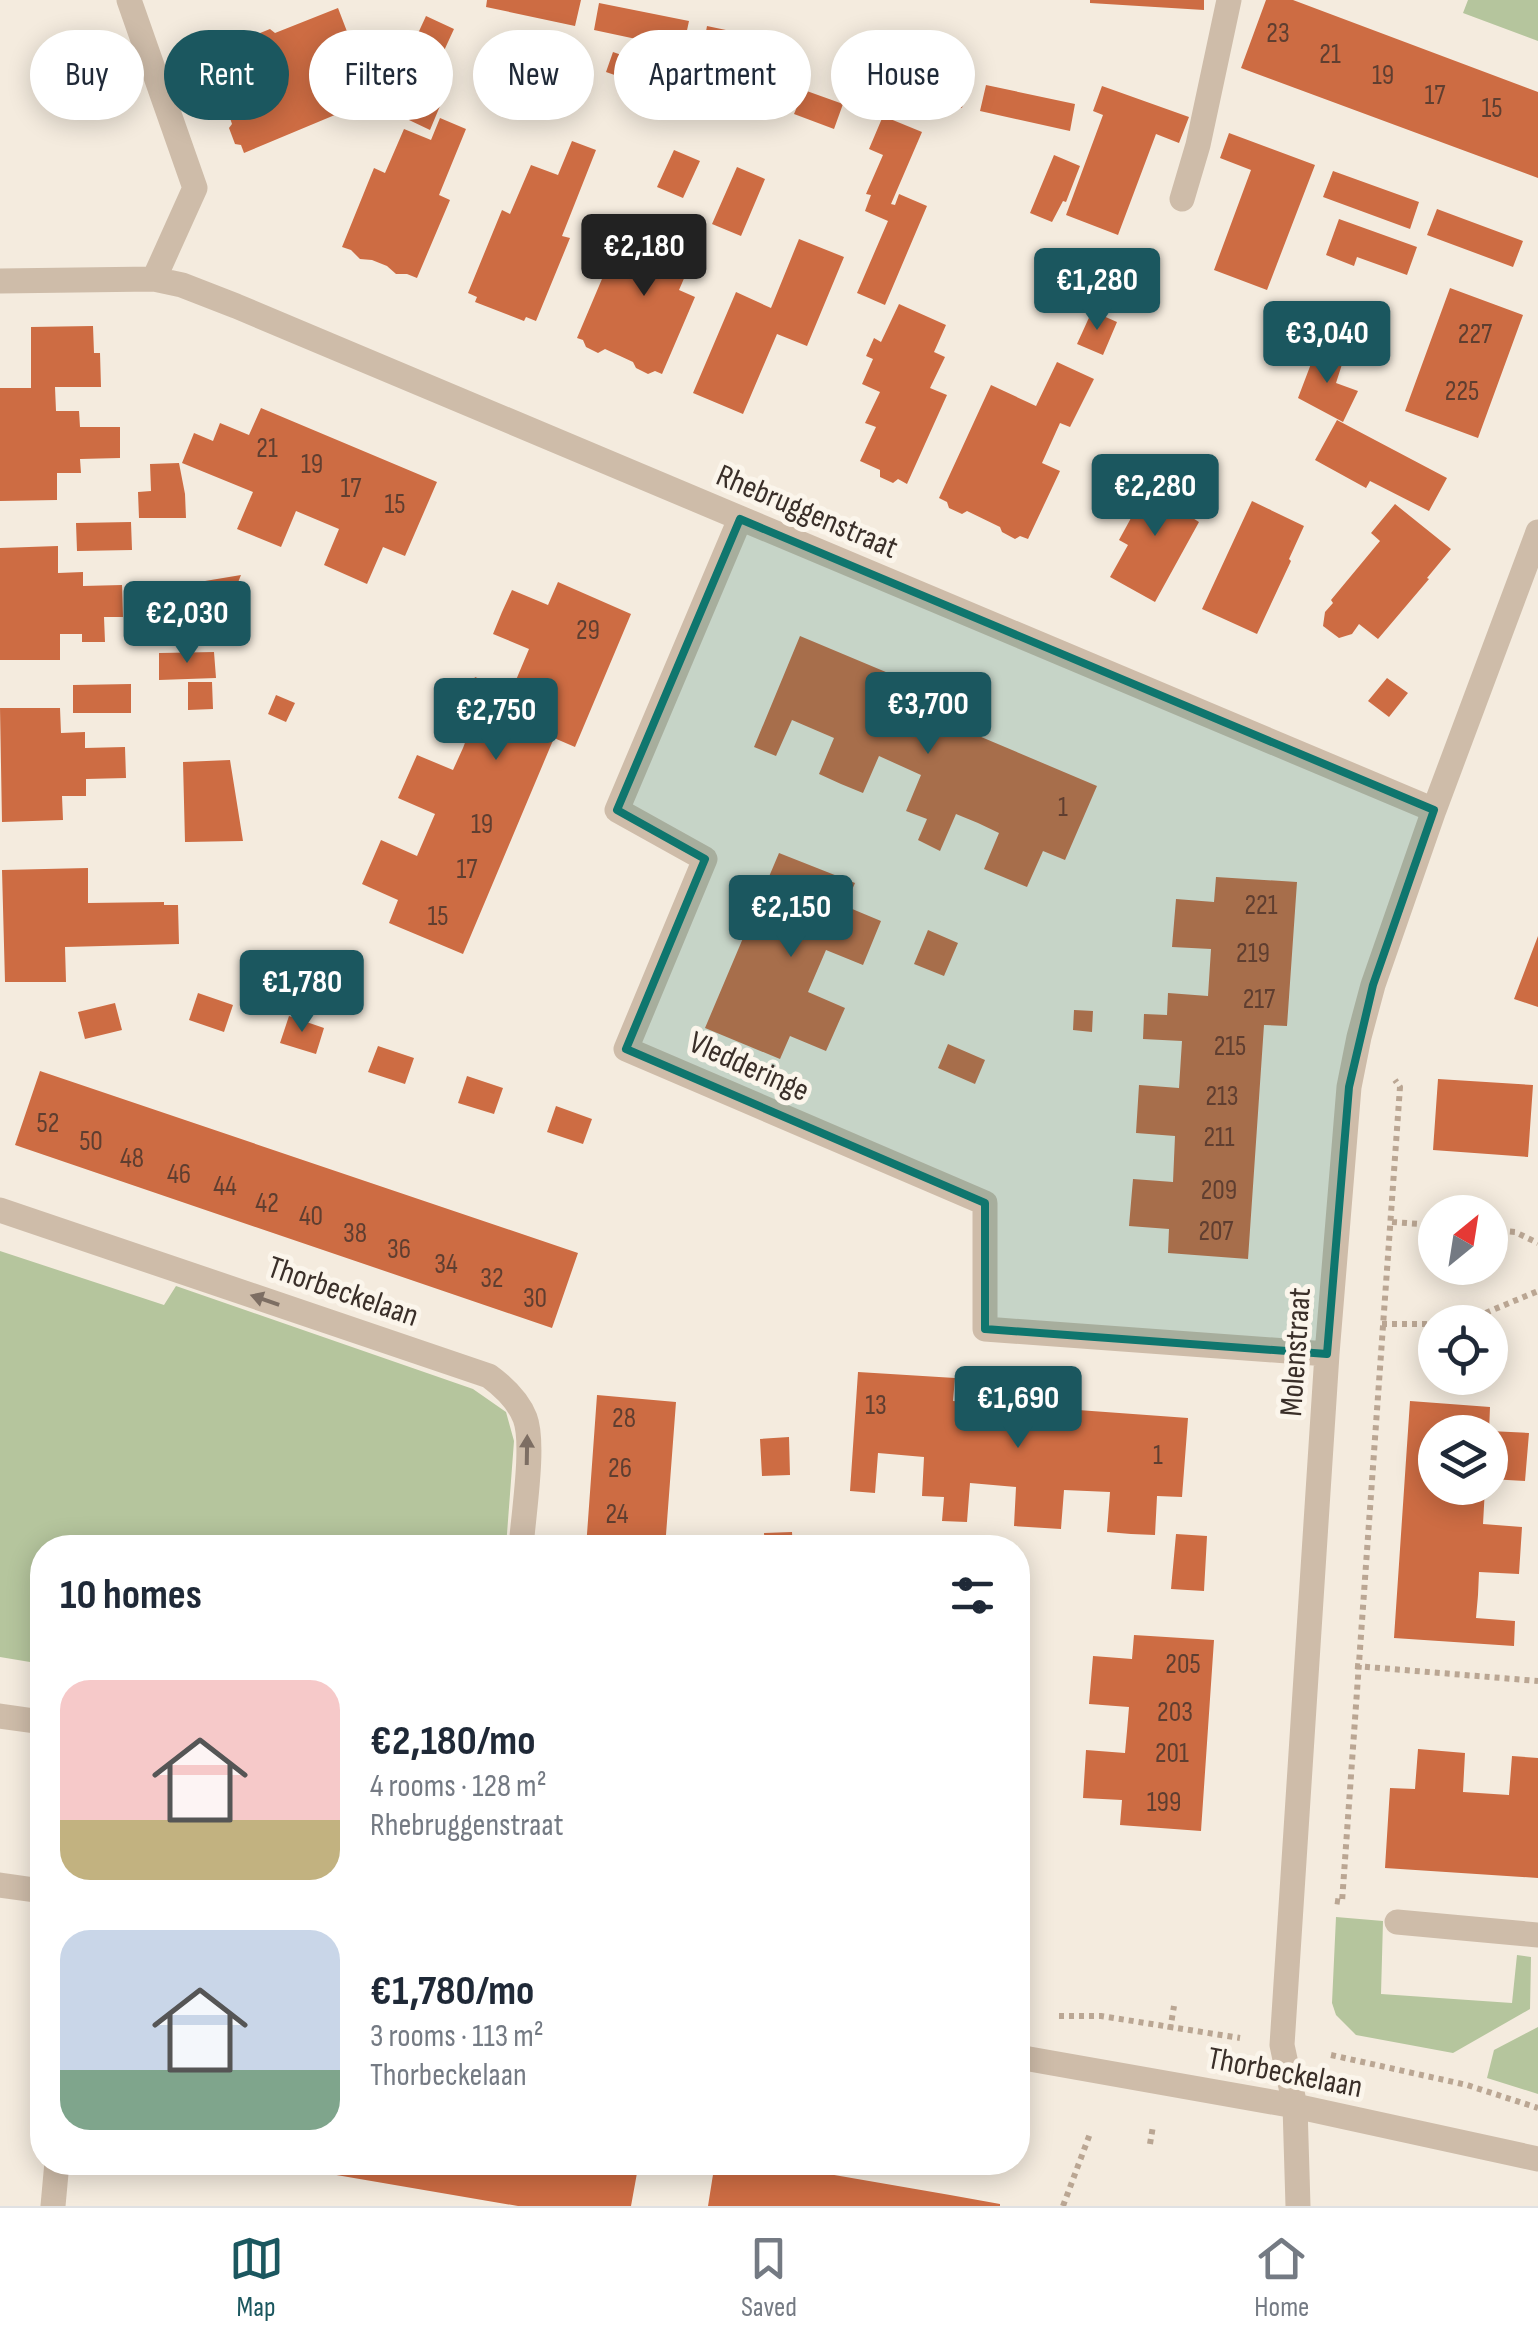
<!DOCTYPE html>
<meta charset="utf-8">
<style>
body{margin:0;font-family:"Sofia Sans Condensed",sans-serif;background:#f2f2f3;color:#1f2937;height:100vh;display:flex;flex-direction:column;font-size:38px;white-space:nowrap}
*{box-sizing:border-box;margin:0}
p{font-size:32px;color:#747a83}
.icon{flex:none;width:55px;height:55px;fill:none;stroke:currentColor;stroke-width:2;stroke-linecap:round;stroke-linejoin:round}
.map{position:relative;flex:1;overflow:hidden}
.panel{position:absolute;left:30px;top:1535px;width:1000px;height:640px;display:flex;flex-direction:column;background:#fff;border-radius:40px;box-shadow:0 5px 25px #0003}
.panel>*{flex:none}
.hud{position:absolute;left:30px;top:30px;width:1000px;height:90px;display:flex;gap:20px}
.needle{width:65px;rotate:30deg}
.buttons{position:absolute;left:1418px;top:1195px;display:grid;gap:20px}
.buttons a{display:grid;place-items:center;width:90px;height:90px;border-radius:50%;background:#fff;box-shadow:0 5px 25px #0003;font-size:50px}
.price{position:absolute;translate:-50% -85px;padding:0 22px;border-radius:10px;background:#1b575f;color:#fff;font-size:32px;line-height:65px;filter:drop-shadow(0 2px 5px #0008)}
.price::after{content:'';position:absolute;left:50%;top:60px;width:30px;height:22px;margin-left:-15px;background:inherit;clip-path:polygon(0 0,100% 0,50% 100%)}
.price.selected{background:#222;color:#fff}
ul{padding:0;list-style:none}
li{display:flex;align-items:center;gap:30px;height:250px;padding:0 30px}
li span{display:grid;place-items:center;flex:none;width:280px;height:200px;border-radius:30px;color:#555}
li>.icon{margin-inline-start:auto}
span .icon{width:120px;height:120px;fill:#fffc;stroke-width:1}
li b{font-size:42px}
h2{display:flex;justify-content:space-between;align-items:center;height:120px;padding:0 30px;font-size:42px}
.tag{padding:0 35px;border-radius:45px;background:#fff;box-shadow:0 5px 25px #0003;font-size:35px;line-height:90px}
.tag.selected{background:#1b575f;color:#fff}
.tab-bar{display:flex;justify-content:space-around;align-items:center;height:140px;border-top:2px solid #e0e1e3;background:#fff;font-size:28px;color:#747a83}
.tab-bar a{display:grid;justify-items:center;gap:5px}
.tab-bar .selected{color:#1b575f}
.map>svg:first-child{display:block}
</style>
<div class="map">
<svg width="1538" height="2206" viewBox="0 0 1538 2206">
<rect width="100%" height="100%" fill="#f4ebde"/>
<path fill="#b5c59d" d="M 1468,0 L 1538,0 L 1538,41 L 1463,13 Z
M 0,1251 L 164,1305 L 176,1286 L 473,1389 L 506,1412 L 514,1441 L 506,1547 L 42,1548 L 42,1664 L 0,1657 Z
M 1336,1917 L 1383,1921 L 1381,1994 L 1512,2003 L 1517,1955 L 1531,1957 L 1530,2009 L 1453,2053 L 1356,2035 L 1336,2015 L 1332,2003 Z
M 1538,2027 L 1538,2094 L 1487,2078 L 1494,2050 Z"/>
<path fill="#cd6c43" d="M 487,0 L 581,0 L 575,26 L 486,7 Z
M 1090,0 L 1204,0 L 1204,10 L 1090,3 Z
M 1266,0 L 1293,0 L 1538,92 L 1538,178 L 1241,68 Z
M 599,3 L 689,21 L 683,49 L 594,30 Z
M 338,8 L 356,55 L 346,59 L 353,75 L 331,83 L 342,112 L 244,153 L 241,145 L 235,144 L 229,128 L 232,124 L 226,106 L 219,90 L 214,88 L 208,73 L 211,68 L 208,60 L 249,43 L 250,37 L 270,29 L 275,33 Z
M 426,16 L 454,29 L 431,79 L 403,66 Z
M 707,26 L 797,45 L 791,72 L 702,53 Z
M 413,32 L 373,118 L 347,106 L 374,48 Z
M 613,52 L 636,60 L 629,80 L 606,72 Z
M 542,58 L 568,70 L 553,104 L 527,91 Z
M 878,61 L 968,81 L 962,108 L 872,89 Z
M 986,85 L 1075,104 L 1070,131 L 980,111 Z
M 1102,86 L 1189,117 L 1179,143 L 1156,134 L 1118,235 L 1066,215 L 1103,115 L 1093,111 Z
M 804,90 L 843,104 L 834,129 L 794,114 Z
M 419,98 L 440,106 L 430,130 L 409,120 Z
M 883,116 L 922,132 L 891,204 L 895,205 L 899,194 L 927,206 L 885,305 L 857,293 L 888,221 L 865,211 L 871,195 L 866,194 L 883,155 L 869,149 Z
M 440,118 L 466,129 L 439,195 L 450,200 L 417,278 L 407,274 L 396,274 L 387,266 L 372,260 L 360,259 L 351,250 L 342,247 L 374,168 L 385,173 L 404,129 L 431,140 Z
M 1229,133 L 1315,165 L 1267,290 L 1214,270 L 1251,170 L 1220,158 Z
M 572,141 L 596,150 L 562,236 L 570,238 L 536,321 L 526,317 L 524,321 L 475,302 L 477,297 L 468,293 L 502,210 L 510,214 L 531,165 L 558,175 Z
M 674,150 L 700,161 L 683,198 L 657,187 Z
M 1054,155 L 1080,166 L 1066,202 L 1063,201 L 1052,222 L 1030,213 Z
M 737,167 L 765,179 L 741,236 L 712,224 Z
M 1333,171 L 1419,202 L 1410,229 L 1323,197 Z
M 1437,209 L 1523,241 L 1513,267 L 1427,235 Z
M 649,214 L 702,237 L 679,290 L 695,297 L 662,374 L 655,371 L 648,374 L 636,368 L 633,362 L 605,349 L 598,353 L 586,347 L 583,340 L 577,338 L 610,260 L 626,267 Z
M 1339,219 L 1417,247 L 1407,275 L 1357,257 L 1354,266 L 1326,255 Z
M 799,239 L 844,257 L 807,346 L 777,334 L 743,414 L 693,393 L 736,292 L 771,308 Z
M 1450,288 L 1523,315 L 1478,438 L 1405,411 Z
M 899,304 L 946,325 L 934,352 L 945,357 L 930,388 L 947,395 L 907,484 L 898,479 L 893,483 L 880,477 L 880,470 L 860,461 L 876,427 L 865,423 L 880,392 L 862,384 L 873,359 L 866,356 L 874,338 L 881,342 Z
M 1092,311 L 1117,322 L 1103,355 L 1077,344 Z
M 93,326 L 94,353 L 100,353 L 101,387 L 55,387 L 56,411 L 79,411 L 80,427 L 120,427 L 120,458 L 80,459 L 81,473 L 57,473 L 57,500 L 0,501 L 0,388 L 31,388 L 31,327 Z
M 1317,348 L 1344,358 L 1336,383 L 1358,391 L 1343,422 L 1298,398 Z
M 1057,362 L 1094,379 L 1070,427 L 1060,423 L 1042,463 L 1060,471 L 1028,539 L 1020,536 L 1015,539 L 1002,532 L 1000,527 L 967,511 L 962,514 L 949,508 L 947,502 L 939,498 L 991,385 L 1036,406 Z
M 261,408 L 437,482 L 405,556 L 383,547 L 367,584 L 324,565 L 339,529 L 296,511 L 281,547 L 237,529 L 253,492 L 182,463 L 194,433 L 213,441 L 220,423 L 249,435 Z
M 1337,420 L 1447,478 L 1429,511 L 1370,481 L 1366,488 L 1315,460 Z
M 179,463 L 185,494 L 186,518 L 139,518 L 138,492 L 151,491 L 150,464 Z
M 1154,476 L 1197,499 L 1188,515 L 1199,522 L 1155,602 L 1110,577 L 1128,545 L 1119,540 Z
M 1252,501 L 1304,526 L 1289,559 L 1291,561 L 1257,634 L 1202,609 Z
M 1395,504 L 1451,549 L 1427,578 L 1429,579 L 1378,639 L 1359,624 L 1352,634 L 1339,638 L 1323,626 L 1325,612 L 1333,603 L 1331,600 L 1380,541 L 1371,533 Z
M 131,522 L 132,550 L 77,551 L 76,523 Z
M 58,546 L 58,573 L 83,572 L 83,586 L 122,585 L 123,617 L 104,617 L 105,642 L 82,642 L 82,634 L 60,634 L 60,660 L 0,660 L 0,548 Z
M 241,575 L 225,615 L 205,618 L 199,582 Z
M 558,582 L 631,614 L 575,747 L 554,738 L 463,954 L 389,923 L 398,900 L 362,884 L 381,840 L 417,856 L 435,814 L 398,798 L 417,755 L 453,770 L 463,748 L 471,727 L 435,712 L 445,688 L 466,698 L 475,677 L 511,692 L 529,649 L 493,634 L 502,612 L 512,590 L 548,605 Z
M 800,636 L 974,709 L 976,710 L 967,731 L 1097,786 L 1065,860 L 1043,851 L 1027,887 L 984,869 L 999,833 L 978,823 L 956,814 L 940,851 L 918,840 L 927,819 L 906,811 L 921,775 L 879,756 L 863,793 L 841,784 L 819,774 L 834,738 L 792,720 L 776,756 L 754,747 Z
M 214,652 L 216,678 L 159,680 L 159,653 Z
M 1387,678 L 1408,693 L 1389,717 L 1368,701 Z
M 188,682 L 212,682 L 213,709 L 188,710 Z
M 131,684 L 131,713 L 73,713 L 73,685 Z
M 276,695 L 295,703 L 286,722 L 268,714 Z
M 0,708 L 60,708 L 61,733 L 85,732 L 85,748 L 125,747 L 126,778 L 86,779 L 86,796 L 62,796 L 63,820 L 2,822 Z
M 230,760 L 243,841 L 185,842 L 183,762 Z
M 779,853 L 855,883 L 845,906 L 881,921 L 863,965 L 826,950 L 808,992 L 845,1008 L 826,1051 L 790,1036 L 780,1059 L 705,1028 Z
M 88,868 L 88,903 L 164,902 L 164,905 L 178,905 L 179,944 L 65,947 L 66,982 L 5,982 L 2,870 Z
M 1216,877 L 1297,882 L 1287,1026 L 1264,1025 L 1248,1259 L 1168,1253 L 1169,1229 L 1129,1226 L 1133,1179 L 1173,1182 L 1175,1136 L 1136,1133 L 1139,1085 L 1179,1088 L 1182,1041 L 1143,1039 L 1144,1014 L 1167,1015 L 1168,993 L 1208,996 L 1211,949 L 1172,947 L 1176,899 L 1214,902 Z
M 928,930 L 958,943 L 944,976 L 914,964 Z
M 1538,936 L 1538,1007 L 1514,999 Z
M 198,993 L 233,1005 L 224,1032 L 189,1020 Z
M 115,1003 L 122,1030 L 85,1039 L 78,1012 Z
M 1074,1010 L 1093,1011 L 1092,1032 L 1073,1030 Z
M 289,1016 L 324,1028 L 316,1054 L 280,1043 Z
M 948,1044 L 985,1060 L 975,1084 L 938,1068 Z
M 378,1046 L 414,1058 L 405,1084 L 368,1072 Z
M 40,1071 L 578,1253 L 552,1328 L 15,1145 Z
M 467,1076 L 503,1088 L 494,1114 L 458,1103 Z
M 1438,1079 L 1533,1085 L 1528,1157 L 1433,1150 Z
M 556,1106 L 592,1119 L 583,1144 L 547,1132 Z
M 858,1372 L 955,1378 L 953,1401 L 1188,1418 L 1182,1497 L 1157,1496 L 1155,1535 L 1131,1534 L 1107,1532 L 1110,1492 L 1064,1490 L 1061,1529 L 1014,1526 L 1016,1487 L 970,1483 L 967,1522 L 942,1521 L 944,1497 L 922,1496 L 924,1457 L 878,1453 L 875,1493 L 850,1491 Z
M 597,1395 L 676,1402 L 665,1548 L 586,1548 Z
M 1410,1401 L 1490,1407 L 1489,1432 L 1435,1432 L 1435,1488 L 1485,1488 L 1483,1524 L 1522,1527 L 1519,1574 L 1479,1572 L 1478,1595 L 1476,1618 L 1515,1621 L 1514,1646 L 1394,1638 Z
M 1490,1431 L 1529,1433 L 1525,1481 L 1490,1479 Z
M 789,1437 L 790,1475 L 762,1476 L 760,1439 Z
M 792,1532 L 793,1548 L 765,1548 L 764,1533 Z
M 1176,1534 L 1207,1536 L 1204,1591 L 1171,1589 Z
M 834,1541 L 864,1545 L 863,1548 L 833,1548 Z
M 1134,1635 L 1214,1640 L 1201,1831 L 1120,1825 L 1122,1800 L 1083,1798 L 1086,1750 L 1125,1753 L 1127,1731 L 1129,1707 L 1089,1704 L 1093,1656 L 1132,1659 Z
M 1418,1749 L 1465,1753 L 1463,1792 L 1509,1795 L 1512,1756 L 1538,1758 L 1538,1878 L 1385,1868 L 1390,1788 L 1415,1789 Z
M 278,2162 L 639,2162 L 631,2206 L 518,2206 L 278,2165 Z
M 715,2162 L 759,2162 L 950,2195 L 1000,2204 L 1000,2206 L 708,2206 Z"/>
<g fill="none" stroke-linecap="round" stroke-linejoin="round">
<path stroke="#baa693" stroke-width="6" stroke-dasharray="5 5" stroke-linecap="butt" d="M 1392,1222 L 1435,1225
M 1490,1230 L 1515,1232 L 1538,1243
M 1447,1322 L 1471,1319 L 1538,1291
M 1382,1324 L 1435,1324
M 1355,1666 L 1538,1681
M 1335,1901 L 1342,1902 L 1400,1087 L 1395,1080
M 1059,2016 L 1101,2016 L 1240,2038
M 1170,2030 L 1174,2006
M 1331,2055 L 1467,2085 L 1538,2108
M 1150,2144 L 1153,2126
M 1063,2206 L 1091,2131"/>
<path stroke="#cebca9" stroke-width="25" d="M 129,0 L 195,188 L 154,279
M 1182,199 L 1198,145 L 1229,0
M 0,281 L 154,279 L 182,285 L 236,306 L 1434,810
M 740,519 L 617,810 L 705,859 L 626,1049 L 985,1203 L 985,1329 L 1327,1354
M 0,1210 L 489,1376 C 504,1387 518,1400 525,1418 C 535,1444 523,1517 521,1548
M 0,1716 L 42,1722
M 0,1885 L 42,1891
M 1397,1922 L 1538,1935
M 1018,2057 L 1295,2106 L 1538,2159
M 53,2206 L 57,2162
M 1298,2206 L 1295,2106 L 1282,2045 L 1327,1354 L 1349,1087 L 1359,1037 L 1373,985 L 1434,810 L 1538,532"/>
</g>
<defs><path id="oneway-solid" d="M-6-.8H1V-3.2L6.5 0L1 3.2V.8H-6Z" transform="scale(2.5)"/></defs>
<g fill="#7d6e63">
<use href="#oneway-solid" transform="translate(265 1300) rotate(-161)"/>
<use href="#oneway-solid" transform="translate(527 1450) rotate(-89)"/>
</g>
<path fill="#0f766e" fill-opacity="0.2" stroke="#0f766e" stroke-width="8" stroke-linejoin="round" d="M 740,519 L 1434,810 L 1373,985 L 1349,1087 L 1327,1354 L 985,1329 L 985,1203 L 626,1049 L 705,859 L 617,810 Z"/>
<g text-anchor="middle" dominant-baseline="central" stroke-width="10" stroke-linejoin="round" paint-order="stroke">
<g font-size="28" fill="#5f3e30">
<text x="1278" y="33">23</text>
<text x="1330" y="54">21</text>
<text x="1383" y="75">19</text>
<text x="1435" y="95">17</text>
<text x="1492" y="108">15</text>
<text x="1475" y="334">227</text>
<text x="1462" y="391">225</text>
<text x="267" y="448">21</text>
<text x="312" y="464">19</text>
<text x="351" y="488">17</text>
<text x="395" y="504">15</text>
<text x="588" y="630">29</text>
<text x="1063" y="807">1</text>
<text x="482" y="824">19</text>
<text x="467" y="869">17</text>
<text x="1261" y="905">221</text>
<text x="438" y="916">15</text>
<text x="1253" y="953">219</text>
<text x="1259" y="999">217</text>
<text x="1230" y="1046">215</text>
<text x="1222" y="1096">213</text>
<text x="48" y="1123">52</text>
<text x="1219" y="1137">211</text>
<text x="91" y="1141">50</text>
<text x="132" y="1158">48</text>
<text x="179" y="1174">46</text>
<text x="225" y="1186">44</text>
<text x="1219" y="1190">209</text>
<text x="267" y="1203">42</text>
<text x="311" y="1216">40</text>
<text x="1216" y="1231">207</text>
<text x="355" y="1233">38</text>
<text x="399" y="1249">36</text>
<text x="446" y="1264">34</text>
<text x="492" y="1278">32</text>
<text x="535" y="1298">30</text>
<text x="876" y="1405">13</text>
<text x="624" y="1418">28</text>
<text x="1158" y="1455">1</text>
<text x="620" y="1468">26</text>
<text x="617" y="1514">24</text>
<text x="1183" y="1664">205</text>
<text x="1175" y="1712">203</text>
<text x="1172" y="1753">201</text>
<text x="1164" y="1802">199</text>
</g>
<g font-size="32" fill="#3a2f29" stroke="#fbf5eb">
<text transform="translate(807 512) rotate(23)">Rhebruggenstraat</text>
<text transform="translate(749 1067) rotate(24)">Vledderinge</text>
<text transform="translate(343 1292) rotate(19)">Thorbeckelaan</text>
<text transform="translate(1296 1352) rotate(-86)">Molenstraat</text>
<text transform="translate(1285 2073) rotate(11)">Thorbeckelaan</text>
</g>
</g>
</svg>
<div class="buttons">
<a><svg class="needle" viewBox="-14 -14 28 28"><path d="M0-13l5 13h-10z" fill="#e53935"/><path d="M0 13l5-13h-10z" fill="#747a83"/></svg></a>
<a><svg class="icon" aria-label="locate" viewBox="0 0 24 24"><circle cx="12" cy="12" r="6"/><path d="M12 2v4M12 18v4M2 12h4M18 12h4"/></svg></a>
<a><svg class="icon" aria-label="layers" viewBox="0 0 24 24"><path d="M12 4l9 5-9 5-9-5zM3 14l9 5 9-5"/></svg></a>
</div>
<b class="price selected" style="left:644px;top:299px">€2,180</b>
<b class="price" style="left:1097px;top:333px">€1,280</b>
<b class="price" style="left:1327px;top:386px">€3,040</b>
<b class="price" style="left:1155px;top:539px">€2,280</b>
<b class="price" style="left:187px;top:666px">€2,030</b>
<b class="price" style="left:928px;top:757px">€3,700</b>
<b class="price" style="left:496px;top:763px">€2,750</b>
<b class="price" style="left:791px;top:960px">€2,150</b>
<b class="price" style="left:302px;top:1035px">€1,780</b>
<b class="price" style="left:1018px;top:1451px">€1,690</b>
<div class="hud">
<a class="tag">Buy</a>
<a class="tag selected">Rent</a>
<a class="tag">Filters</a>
<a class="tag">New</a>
<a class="tag">Apartment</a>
<a class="tag">House</a>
</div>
<section class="panel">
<h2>10 homes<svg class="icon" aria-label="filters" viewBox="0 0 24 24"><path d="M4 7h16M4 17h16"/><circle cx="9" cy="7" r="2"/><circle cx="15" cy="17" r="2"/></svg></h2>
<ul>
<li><span style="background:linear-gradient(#f6c9c9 70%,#c2b280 0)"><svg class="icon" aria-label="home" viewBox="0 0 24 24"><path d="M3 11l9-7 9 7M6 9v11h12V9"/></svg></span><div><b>€2,180/mo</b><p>4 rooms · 128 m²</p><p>Rhebruggenstraat</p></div></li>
<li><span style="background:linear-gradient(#c9d6e8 70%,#7fa58c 0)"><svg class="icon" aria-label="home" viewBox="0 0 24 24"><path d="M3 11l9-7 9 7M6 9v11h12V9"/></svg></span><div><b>€1,780/mo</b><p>3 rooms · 113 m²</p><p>Thorbeckelaan</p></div></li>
</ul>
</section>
</div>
<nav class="tab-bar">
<a class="selected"><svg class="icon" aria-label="map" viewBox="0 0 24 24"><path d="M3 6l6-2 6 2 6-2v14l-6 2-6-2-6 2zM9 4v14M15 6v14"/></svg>Map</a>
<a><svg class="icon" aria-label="saved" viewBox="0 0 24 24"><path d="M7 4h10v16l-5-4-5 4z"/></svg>Saved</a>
<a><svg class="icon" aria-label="home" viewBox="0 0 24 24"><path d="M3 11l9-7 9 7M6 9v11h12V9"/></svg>Home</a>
</nav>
